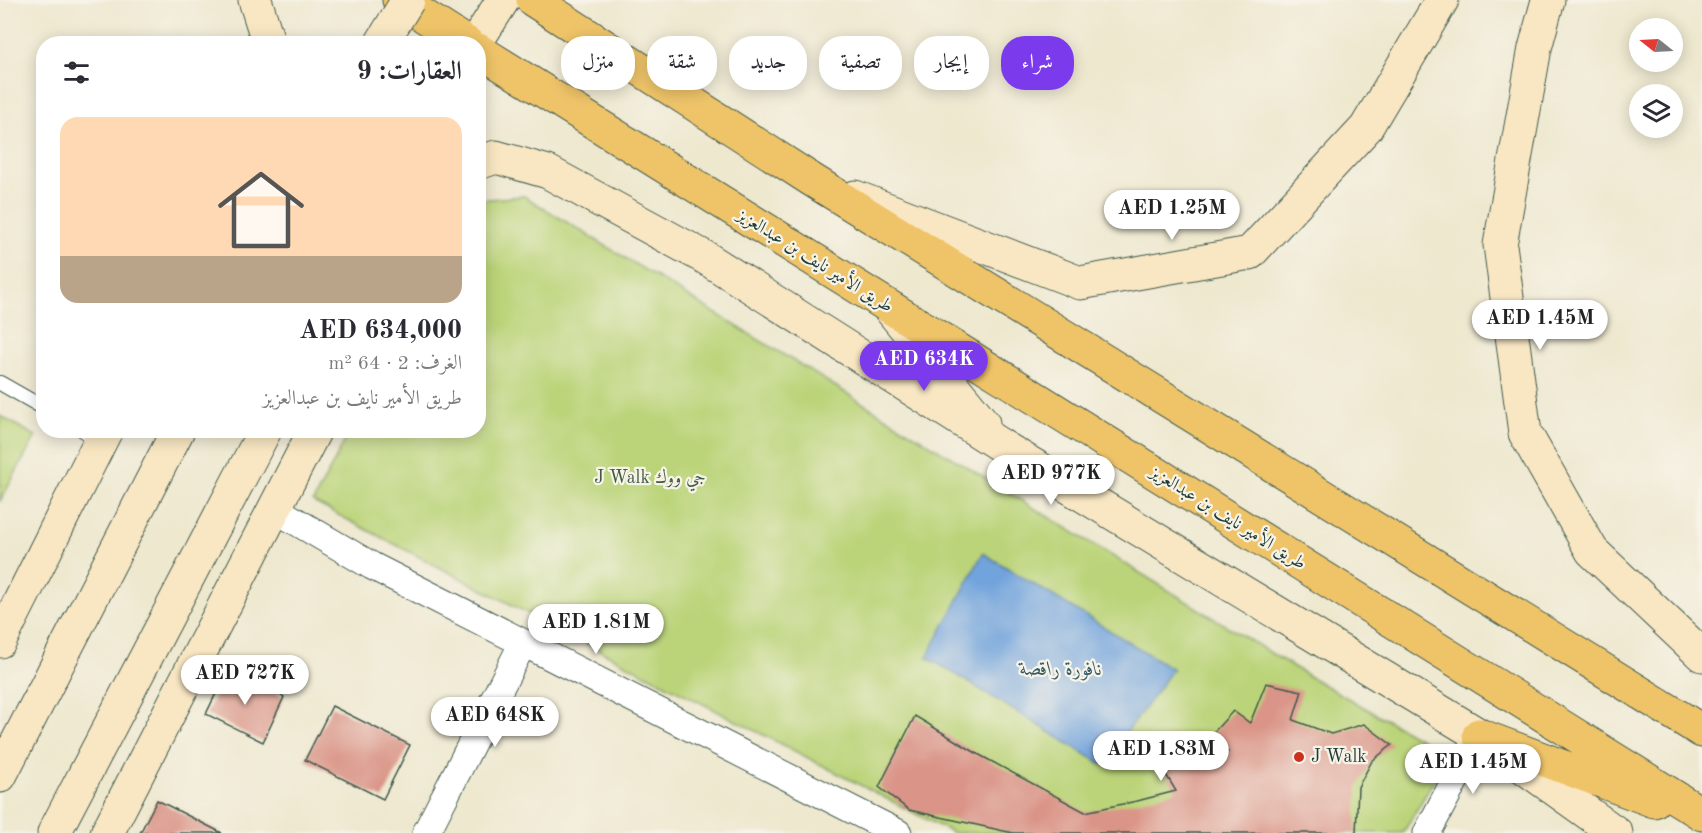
<!DOCTYPE html>
<html lang="ar">
<meta charset="utf-8">
<style>
body{margin:0;font-family:"Old Standard TT",Amiri,serif;background:#f7f7f7;color:#2b2b33;direction:rtl;height:100vh;display:flex;flex-direction:column;font-size:22px;white-space:nowrap}
*{box-sizing:border-box;margin:0}
p{font-size:20px;color:#7c7c81}
.icon{flex:none;width:33px;height:33px;fill:none;stroke:currentColor;stroke-width:2;stroke-linecap:round;stroke-linejoin:round}
.map{position:relative;flex:1;overflow:hidden;direction:ltr}
.panel{position:absolute;left:36px;top:36px;width:450px;height:402px;display:flex;flex-direction:column;background:#fff;border-radius:24px;box-shadow:0 3px 15px #0003;direction:rtl}
.panel>*{flex:none}
.banner{position:absolute;left:504px;top:36px;width:570px;height:54px;direction:rtl;display:flex;gap:12px}
.needle{width:39px;rotate:288deg}
.buttons{position:absolute;left:1629px;top:18px;display:grid;gap:12px}
.buttons a{display:grid;place-items:center;width:54px;height:54px;border-radius:50%;background:#fff;box-shadow:0 3px 15px #0003;font-size:30px}
.price{position:absolute;translate:-50% -51px;padding:0 14px;border-radius:21px;background:#fff;color:#222;font-size:20px;line-height:39px;filter:drop-shadow(0 2px 3px #0008)}
.price::after{content:'';position:absolute;left:50%;top:36px;width:18px;height:14px;margin-left:-9px;background:inherit;clip-path:polygon(0 0,100% 0,50% 100%)}
.price.active{background:#7c3aed;color:#fff}
ul{padding:0;list-style:none}
li{display:grid;align-content:center;gap:12px;height:318px;padding:0 24px}
li+li{border-top:2px solid #e1e1e2}
li span{display:grid;place-items:center;height:186px;border-radius:18px;color:#555}
li>.icon{margin-inline-start:auto}
span .icon{width:108px;height:108px;fill:#fffc;stroke-width:1}
li b{font-size:26px}
h2{display:flex;justify-content:space-between;align-items:center;height:72px;padding:0 24px;font-size:26px}
.tag{padding:0 21px;border-radius:24px;background:#fff;box-shadow:0 3px 15px #0003;font-size:21px;line-height:54px}
.tag.active{background:#7c3aed;color:#fff}
.map>svg:first-child{display:block}
</style>
<div class="map">
<svg width="1702" height="833" viewBox="0 0 1702 833">
<rect width="100%" height="100%" fill="#f7f3e8"/>
<filter id="ink" filterUnits="userSpaceOnUse"><feTurbulence type="fractalNoise" baseFrequency=".0167" numOctaves="2"/><feDisplacementMap in="SourceGraphic" scale="12" xChannelSelector="R" yChannelSelector="G"/><feConvolveMatrix kernelMatrix="1 2 1 2 8 2 1 2 1" color-interpolation-filters="sRGB"/></filter>
<filter id="wash" filterUnits="userSpaceOnUse"><feTurbulence type="fractalNoise" baseFrequency=".008" numOctaves="4" result="noise"/><feDisplacementMap in="SourceGraphic" scale="24" xChannelSelector="R" yChannelSelector="G"/><feGaussianBlur stdDeviation="1.35" result="paint"/><feColorMatrix in="noise" values="0 0 0 0 0 0 0 0 0 0 0 0 0 0 0 0 0 1.4 0 .05"/><feComposite in="paint" operator="in"/></filter>
<g filter="url(#wash)">
<rect width="100%" height="100%" fill="#eee8cf"/>
<path fill="#bbd479" stroke="#6d8856" stroke-width="1.5" d="M 524,196 L 1310,677 L 1449,755 L 1403,833 L 953,833 L 313,502 L 350,431 L 478,430 L 479,200 Z
M 0,416 L 36,436 L 0,501 Z"/>
<path fill="#71a3dc" stroke="#487088" stroke-width="1.5" d="M 983,553 L 1173,669 L 1103,765 L 927,657 Z"/>
<g id="blocks">
<path fill="#da9588" d="M 228,669 L 284,697 L 263,742 L 206,714 Z
M 1266,683 L 1302,691 L 1293,720 L 1331,734 L 1364,724 L 1392,745 L 1372,761 L 1358,787 L 1356,833 L 1013,833 L 909,810 L 879,787 L 915,716 L 976,753 L 1085,812 L 1137,801 L 1176,791 L 1162,768 L 1200,748 L 1211,767 L 1228,752 L 1211,735 L 1233,711 L 1250,723 Z
M 332,706 L 410,745 L 383,799 L 305,760 Z
M 157,800 L 222,833 L 140,833 Z"/>
</g>
</g>
<g filter="url(#ink)">
<use href="#blocks" fill-opacity="0" stroke="#3e574b" stroke-width="1.5"/>
<g fill="none" stroke-linecap="round" stroke-linejoin="round">
<g stroke="#3e574b" stroke-width="16">
<path id="lane" d="M 0,383 L 44,408
M 83,430 L 101,441"/>
</g>
<g stroke="#3e574b" stroke-width="29">
<path id="street" d="M 275,509 L 372,566 L 898,833
M 426,833 L 523,643
M 1427,833 L 1479,735"/>
</g>
<g stroke="#3e574b" stroke-width="35">
<path id="secondary" d="M 255,0 L 269,44
M 1548,0 L 1535,48 L 1500,245 L 1525,433 L 1592,551 L 1702,655
M 475,44 L 503,0
M 478,163 L 496,157 L 548,172 L 706,258 L 1000,445 L 1479,735 L 1616,833
M 855,197 L 1080,283 L 1250,253 L 1366,128 L 1442,0
M 891,310 L 983,423
M 0,641 L 106,430
M 0,776 L 178,430
M 54,833 L 265,430
M 107,833 L 315,430"/>
</g>
<g stroke="#3e574b" stroke-width="35">
<path id="highway" d="M 399,0 L 468,44
M 533,0 L 812,180 L 1702,731
M 478,50 L 1702,814
M 1479,735 L 1654,801"/>
</g>
<use href="#lane" stroke="#fff" stroke-width="14"/>
<use href="#street" stroke="#fff" stroke-width="27"/>
<use href="#secondary" stroke="#f9e7c3" stroke-width="33"/>
<use href="#highway" stroke="#efc469" stroke-width="33"/>
<g stroke="#3e574b" stroke-width="35" stroke-linecap="butt">
<path id="secondary-bridge" d="M 381,44 L 408,0"/>
</g>
<use href="#secondary-bridge" stroke="#f9e7c3" stroke-width="33"/>
</g>
</g>
<circle fill="#c8321e" stroke="#f7f3e8" stroke-width="2" cx="1299" cy="757" r="6"/>
<g text-anchor="middle" dominant-baseline="central" stroke-width="4.5" stroke-linejoin="round" paint-order="stroke">
<g font-size="18" fill="#1f3d34" stroke="#f7f3e8">
<text transform="translate(815 261) rotate(32)">طريق الأمير نايف بن عبدالعزيز</text>
<text transform="translate(1228 518) rotate(32)">طريق الأمير نايف بن عبدالعزيز</text>
</g>
<g font-size="18" fill="#3e5b42" stroke="#f7f3e8">
<text x="650" y="478">J Walk جي ووك</text>
</g>
<g font-size="18" fill="#1f3d34" stroke="#f7f3e8" text-anchor="start">
<text x="1311" y="757">J Walk</text>
</g>
<g font-size="20" font-style="italic" fill="#385c66" stroke="#f7f3e8">
<text x="1061" y="670">نافورة راقصة</text>
</g>
</g>
</svg>
<div class="buttons">
<a><svg class="needle" viewBox="-14 -14 28 28"><path d="M0-13l5 13h-10z" fill="#e53935"/><path d="M0 13l5-13h-10z" fill="#7c7c81"/></svg></a>
<a><svg class="icon" aria-label="layers" viewBox="0 0 24 24"><path d="M12 4l9 5-9 5-9-5zM3 14l9 5 9-5"/></svg></a>
</div>
<b class="price" style="left:1172px;top:241px">AED 1.25M</b>
<b class="price" style="left:1540px;top:351px">AED 1.45M</b>
<b class="price active" style="left:924px;top:392px">AED 634K</b>
<b class="price" style="left:1051px;top:506px">AED 977K</b>
<b class="price" style="left:596px;top:655px">AED 1.81M</b>
<b class="price" style="left:245px;top:706px">AED 727K</b>
<b class="price" style="left:495px;top:748px">AED 648K</b>
<b class="price" style="left:1161px;top:782px">AED 1.83M</b>
<b class="price" style="left:1473px;top:795px">AED 1.45M</b>
<div class="banner">
<a class="tag active">شراء</a>
<a class="tag">إيجار</a>
<a class="tag">تصفية</a>
<a class="tag">جديد</a>
<a class="tag">شقة</a>
<a class="tag">منزل</a>
</div>
<section class="panel">
<h2>العقارات: 9<svg class="icon" aria-label="filters" viewBox="0 0 24 24"><path d="M4 7h16M4 17h16"/><circle cx="9" cy="7" r="2"/><circle cx="15" cy="17" r="2"/></svg></h2>
<ul>
<li><span style="background:linear-gradient(#ffd9b3 75%,#b9a48a 0)"><svg class="icon" aria-label="home" viewBox="0 0 24 24"><path d="M3 11l9-7 9 7M6 9v11h12V9"/></svg></span><div><b>AED 634,000</b><p>الغرف: 2 · 64 m²</p><p>طريق الأمير نايف بن عبدالعزيز</p></div></li>
</ul>
</section>
</div>
